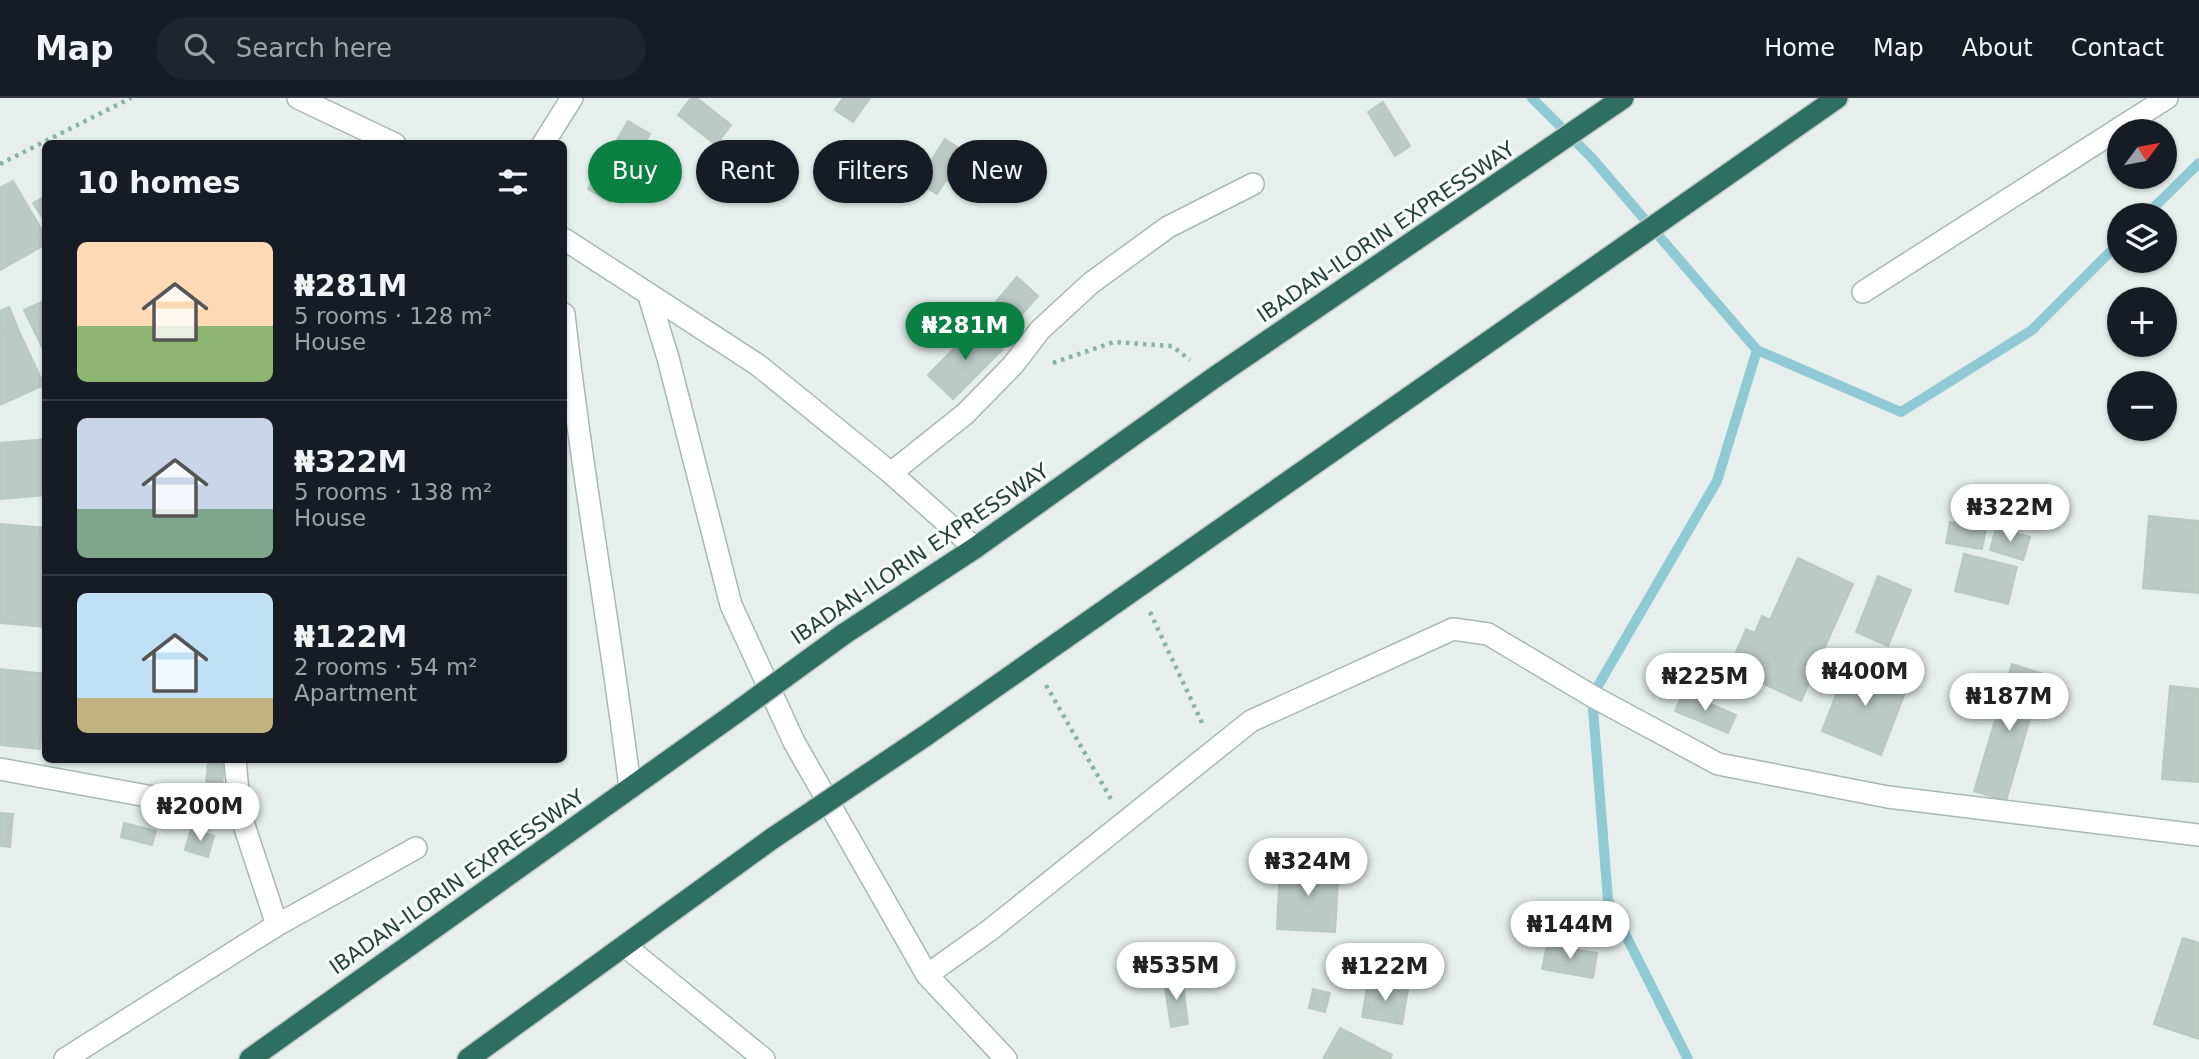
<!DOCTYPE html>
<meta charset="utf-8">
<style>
body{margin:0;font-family:"DejaVu Sans",sans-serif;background:#20242c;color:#f1f3f6;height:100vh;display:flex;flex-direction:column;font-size:26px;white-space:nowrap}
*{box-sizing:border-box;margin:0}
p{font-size:23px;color:#9ea1a6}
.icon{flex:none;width:38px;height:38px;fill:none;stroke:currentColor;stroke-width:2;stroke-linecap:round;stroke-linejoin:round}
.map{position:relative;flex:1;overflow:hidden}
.side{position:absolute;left:42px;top:42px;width:525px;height:623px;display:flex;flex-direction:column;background:#171b24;border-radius:10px;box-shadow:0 2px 5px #0004}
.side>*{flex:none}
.hud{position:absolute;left:588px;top:42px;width:665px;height:63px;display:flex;gap:14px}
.needle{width:46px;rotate:58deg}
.controls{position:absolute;left:2107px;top:21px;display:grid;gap:14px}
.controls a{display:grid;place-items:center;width:70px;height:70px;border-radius:50%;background:#171b24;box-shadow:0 2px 5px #0004;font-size:35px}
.price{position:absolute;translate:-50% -60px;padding:0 16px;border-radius:24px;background:#fff;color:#222;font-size:23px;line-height:46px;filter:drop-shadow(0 2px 4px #0008)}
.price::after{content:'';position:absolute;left:50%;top:42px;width:21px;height:16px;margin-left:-10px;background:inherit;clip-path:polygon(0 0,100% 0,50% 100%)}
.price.current{background:#0b8043;color:#fff}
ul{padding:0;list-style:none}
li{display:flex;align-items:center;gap:21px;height:175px;padding:0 35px}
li+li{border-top:2px solid #363941}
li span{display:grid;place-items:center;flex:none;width:196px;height:140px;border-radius:10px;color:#555}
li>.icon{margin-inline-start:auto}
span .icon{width:84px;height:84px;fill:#fffc;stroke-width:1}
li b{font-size:30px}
h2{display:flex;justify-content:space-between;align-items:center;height:84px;padding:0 35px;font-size:30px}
.tag{padding:0 24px;border-radius:32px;background:#171b24;box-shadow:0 2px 5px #0004;font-size:24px;line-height:63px}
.tag.current{background:#0b8043;color:#fff}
header{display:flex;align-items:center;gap:42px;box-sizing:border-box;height:98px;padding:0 35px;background:#171b24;border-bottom:2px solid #363941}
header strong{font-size:33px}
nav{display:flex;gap:38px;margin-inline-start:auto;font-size:24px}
.search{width:490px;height:63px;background:#20242c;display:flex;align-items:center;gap:18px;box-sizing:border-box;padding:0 24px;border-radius:38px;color:#9ea1a6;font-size:26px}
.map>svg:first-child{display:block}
</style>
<header>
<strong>Map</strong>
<div class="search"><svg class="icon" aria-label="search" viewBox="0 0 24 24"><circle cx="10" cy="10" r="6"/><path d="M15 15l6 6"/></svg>Search here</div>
<nav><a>Home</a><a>Map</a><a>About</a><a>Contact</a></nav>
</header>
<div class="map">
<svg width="2199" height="961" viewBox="0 0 2199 961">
<rect width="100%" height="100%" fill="#e6efeb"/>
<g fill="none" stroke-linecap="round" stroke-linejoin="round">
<path stroke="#8ec9d4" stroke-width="10" d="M 1532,0 L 1591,59 L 1757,252 L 1901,314 L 2032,232 L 2119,145
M 2146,117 L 2199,65
M 1688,961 L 1608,802 L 1592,598 L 1717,383 L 1757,252"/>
</g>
<path fill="#bbcac4" stroke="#b8c9c2" stroke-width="2" d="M 691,0 L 697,0 L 731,27 L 716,47 L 678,17 Z
M 843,0 L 870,0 L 853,24 L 835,12 Z
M 1383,4 L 1410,48 L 1395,58 L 1368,14 Z
M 628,23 L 650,36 L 610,104 L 588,91 Z
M 945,41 L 979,63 L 962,91 L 946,82 L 937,96 L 918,84 Z
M 13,83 L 46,139 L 46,146 L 0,172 L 0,90 Z
M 46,98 L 46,125 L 33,105 Z
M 1017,179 L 1038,198 L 1016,223 L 995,205 Z
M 46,202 L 46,257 L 24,212 Z
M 9,209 L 17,228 L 0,235 L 0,213 Z
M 977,227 L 1002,252 L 953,301 L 928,277 Z
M 17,229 L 44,287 L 0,307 L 0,236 Z
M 46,341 L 46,397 L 0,401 L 0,345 Z
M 2149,418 L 2199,423 L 2199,495 L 2143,490 Z
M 1950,424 L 1986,430 L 1982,451 L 1946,445 Z
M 0,426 L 46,430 L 46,529 L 0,525 Z
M 1996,430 L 2030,439 L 2023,462 L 1990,452 Z
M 1964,456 L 2017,469 L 2008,506 L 1955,493 Z
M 1798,460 L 1853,486 L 1801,603 L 1746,578 L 1748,574 L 1731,566 L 1746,531 L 1755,535 L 1762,518 L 1770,522 Z
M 1878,478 L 1911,492 L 1888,548 L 1856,534 Z
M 1849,563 L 1908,587 L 1881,657 L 1822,633 Z
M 2012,566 L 2043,576 L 2006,703 L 1974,693 Z
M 0,571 L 46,576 L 40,651 L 0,647 Z
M 2170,588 L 2199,591 L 2199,684 L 2162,681 Z
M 1683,594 L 1736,617 L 1728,635 L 1675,613 Z
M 208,662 L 224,663 L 222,690 L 206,689 Z
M 0,715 L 13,716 L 10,749 L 0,748 Z
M 124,725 L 156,733 L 152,747 L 121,739 Z
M 191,731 L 214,738 L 208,759 L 185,752 Z
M 1280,766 L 1339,769 L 1335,834 L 1277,831 Z
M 2183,840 L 2199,845 L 2199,941 L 2154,926 Z
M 1547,847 L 1597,855 L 1593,880 L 1542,871 Z
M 1182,880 L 1188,926 L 1171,929 L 1164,883 Z
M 1368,884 L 1408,891 L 1402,926 L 1362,919 Z
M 1313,891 L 1330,895 L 1325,914 L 1309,910 Z
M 1340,930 L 1392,957 L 1390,961 L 1323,961 Z"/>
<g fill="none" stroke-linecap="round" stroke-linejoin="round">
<g stroke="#a8b8b2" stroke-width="24">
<path id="minor" d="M 298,0 L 395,46
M 543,46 L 572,0
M 564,141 L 758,267 L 891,375 L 975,450
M 1863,194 L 2167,0
M 649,198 L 668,260 L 731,507 L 794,644 L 927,877 L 1006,961
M 564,216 C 581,375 611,532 630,690
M 891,375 L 965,316 L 1013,267 L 1040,232 L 1091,185 L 1168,129 L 1253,86
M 235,662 L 240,715 L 277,827
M 0,671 L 240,715
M 625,848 L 764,961
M 927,877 L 990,832 L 1251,623 L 1453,531 L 1488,536 L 1592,598 L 1718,666 L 1888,699 L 2199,737
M 65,961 L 277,827 L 416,750"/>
</g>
<g stroke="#c2cac8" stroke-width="24">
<path id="highway" d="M 844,536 L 975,450 L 1215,279 L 1623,0
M 925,638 L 1837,0
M 250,961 L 737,614
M 468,961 L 773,740"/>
</g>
<path stroke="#86b3a5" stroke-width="4.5" stroke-dasharray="3.5 5" stroke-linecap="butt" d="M 0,66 L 131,0
M 1053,265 L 1114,244 L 1172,248 L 1190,262
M 1150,514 L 1203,627
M 1046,587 L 1111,701"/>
<use href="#minor" stroke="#fff" stroke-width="21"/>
<use href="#highway" stroke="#2f6f62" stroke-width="21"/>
<g stroke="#c2cac8" stroke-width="24" stroke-linecap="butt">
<path id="highway-bridge" d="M 737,614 L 844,536
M 773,740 L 925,638"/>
</g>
<use href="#highway-bridge" stroke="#2f6f62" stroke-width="21"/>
</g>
<g text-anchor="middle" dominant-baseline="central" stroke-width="6" stroke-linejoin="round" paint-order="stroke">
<g font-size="21" fill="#24423a" stroke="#f7fbf9">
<text transform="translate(1386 134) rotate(-34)">IBADAN-ILORIN EXPRESSWAY</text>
<text transform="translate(920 456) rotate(-34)">IBADAN-ILORIN EXPRESSWAY</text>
<text transform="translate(457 784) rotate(-35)">IBADAN-ILORIN EXPRESSWAY</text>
</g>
</g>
</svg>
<div class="controls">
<a><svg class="needle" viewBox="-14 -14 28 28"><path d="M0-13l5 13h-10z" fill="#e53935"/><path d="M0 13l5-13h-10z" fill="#9ea1a6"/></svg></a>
<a><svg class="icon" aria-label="layers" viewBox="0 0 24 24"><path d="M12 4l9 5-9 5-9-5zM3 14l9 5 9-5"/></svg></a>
<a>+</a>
<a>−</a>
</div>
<b class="price current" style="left:965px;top:264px">₦281M</b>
<b class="price" style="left:2010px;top:446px">₦322M</b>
<b class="price" style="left:1865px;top:610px">₦400M</b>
<b class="price" style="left:1705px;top:615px">₦225M</b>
<b class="price" style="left:2009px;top:635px">₦187M</b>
<b class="price" style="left:200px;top:745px">₦200M</b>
<b class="price" style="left:1308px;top:800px">₦324M</b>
<b class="price" style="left:1570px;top:863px">₦144M</b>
<b class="price" style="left:1176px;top:904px">₦535M</b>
<b class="price" style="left:1385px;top:905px">₦122M</b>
<div class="hud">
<a class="tag current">Buy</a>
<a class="tag">Rent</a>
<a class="tag">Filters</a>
<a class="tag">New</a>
</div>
<section class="side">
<h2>10 homes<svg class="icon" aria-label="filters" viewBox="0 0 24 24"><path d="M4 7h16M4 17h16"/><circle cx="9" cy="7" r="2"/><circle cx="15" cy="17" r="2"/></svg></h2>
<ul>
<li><span style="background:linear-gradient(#ffd9b3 60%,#8fb573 0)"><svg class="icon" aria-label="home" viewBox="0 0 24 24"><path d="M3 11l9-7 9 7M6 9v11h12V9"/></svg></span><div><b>₦281M</b><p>5 rooms · 128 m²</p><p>House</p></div></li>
<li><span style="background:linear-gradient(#c9d6e8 65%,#7fa58c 0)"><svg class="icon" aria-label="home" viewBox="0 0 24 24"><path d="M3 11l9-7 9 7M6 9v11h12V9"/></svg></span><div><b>₦322M</b><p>5 rooms · 138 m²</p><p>House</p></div></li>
<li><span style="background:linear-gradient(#bfe0f5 75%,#c2b280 0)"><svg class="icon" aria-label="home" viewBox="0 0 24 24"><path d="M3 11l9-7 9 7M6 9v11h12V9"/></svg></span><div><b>₦122M</b><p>2 rooms · 54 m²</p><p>Apartment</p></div></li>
</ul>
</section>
</div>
